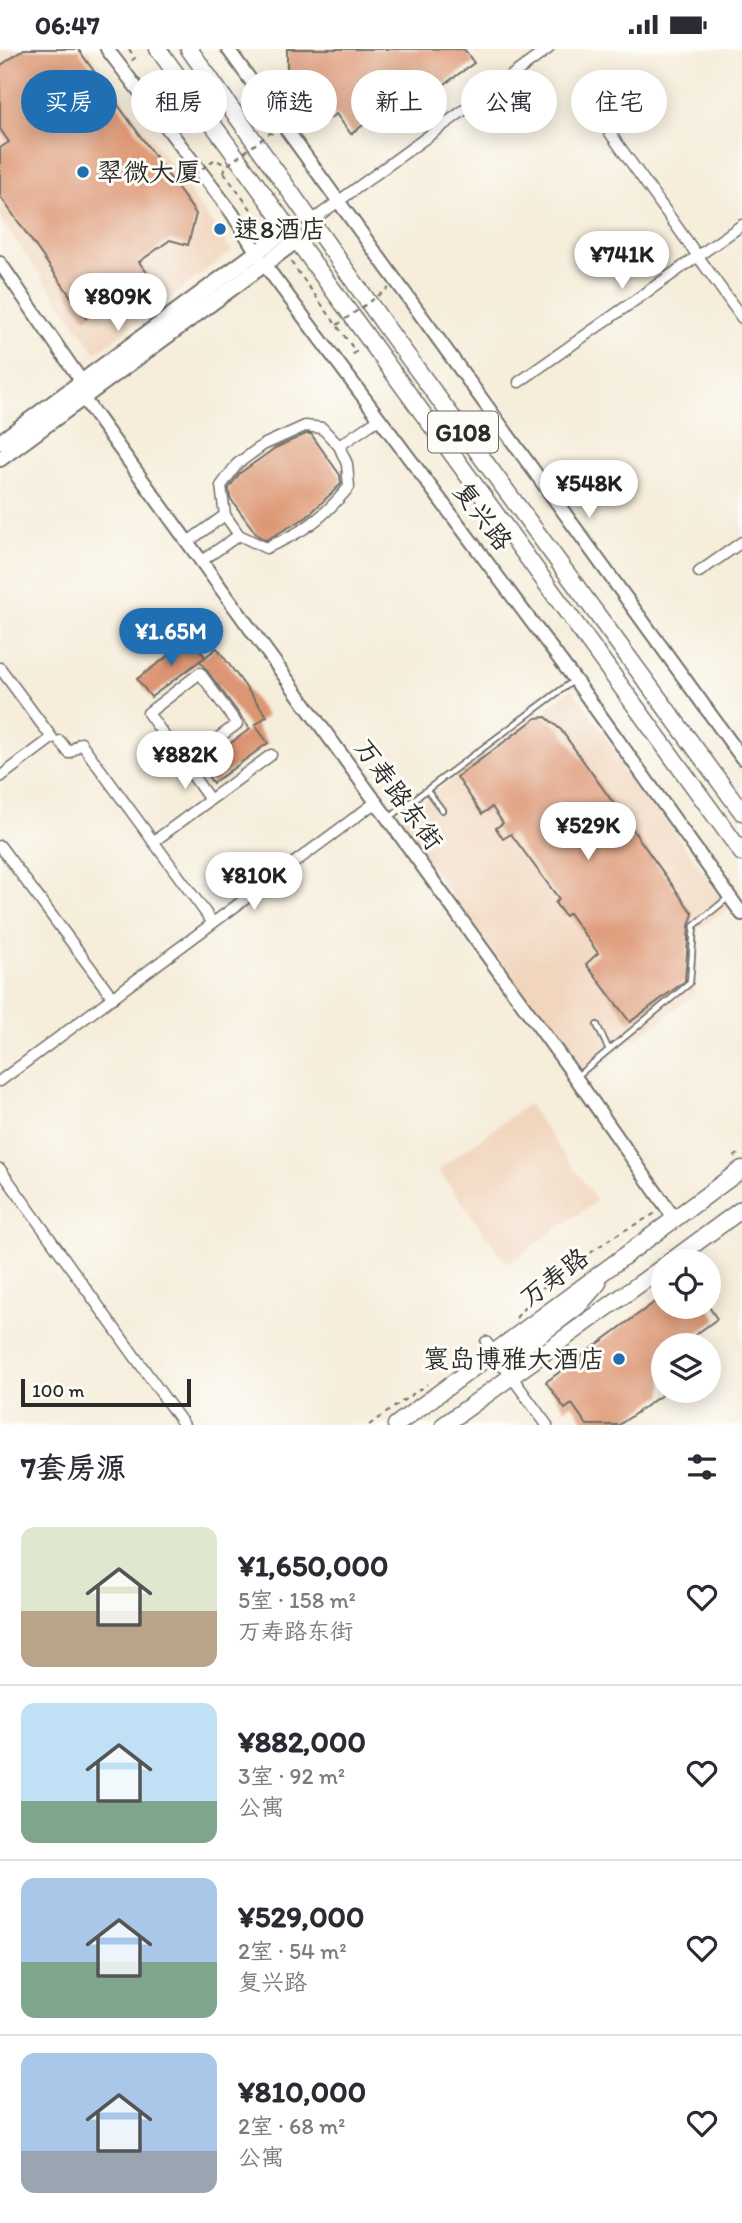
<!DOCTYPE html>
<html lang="zh">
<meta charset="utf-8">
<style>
body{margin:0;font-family:Itim,"LXGW WenKai TC",sans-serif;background:#f2f2f3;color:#2b2b33;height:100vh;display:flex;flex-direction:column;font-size:26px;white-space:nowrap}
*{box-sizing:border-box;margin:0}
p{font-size:23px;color:#7c7c81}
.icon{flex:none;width:38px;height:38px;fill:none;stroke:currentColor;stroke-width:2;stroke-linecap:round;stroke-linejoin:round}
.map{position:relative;height:1376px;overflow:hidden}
.side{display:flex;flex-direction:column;background:#fff;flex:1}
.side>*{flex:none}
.guide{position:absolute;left:21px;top:21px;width:700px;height:63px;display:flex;gap:14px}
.tools{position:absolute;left:651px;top:1200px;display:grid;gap:14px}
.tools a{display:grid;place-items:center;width:70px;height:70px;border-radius:50%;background:#fff;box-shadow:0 4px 18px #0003;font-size:35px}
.scale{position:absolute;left:21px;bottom:18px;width:170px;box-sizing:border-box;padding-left:7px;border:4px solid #2b2b2b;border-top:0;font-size:19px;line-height:24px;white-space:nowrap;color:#2b2b2b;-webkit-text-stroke:5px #fdfcf7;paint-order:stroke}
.price{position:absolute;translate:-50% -60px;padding:0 16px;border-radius:24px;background:#fff;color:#222;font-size:23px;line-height:46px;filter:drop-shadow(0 2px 4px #0008)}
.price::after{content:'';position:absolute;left:50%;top:42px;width:21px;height:16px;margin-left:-10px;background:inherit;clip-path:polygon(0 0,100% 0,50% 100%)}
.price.current{background:#1f6fb2;color:#fff}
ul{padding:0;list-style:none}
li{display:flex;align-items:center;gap:21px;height:175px;padding:0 21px}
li+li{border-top:2px solid #e1e1e2}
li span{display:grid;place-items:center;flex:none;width:196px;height:140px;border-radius:14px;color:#555}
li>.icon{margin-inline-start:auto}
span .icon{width:84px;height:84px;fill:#fffc;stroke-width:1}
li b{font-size:30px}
h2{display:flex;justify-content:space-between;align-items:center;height:84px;padding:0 21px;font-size:30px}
.tag{padding:0 24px;border-radius:32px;background:#fff;box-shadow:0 4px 18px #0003;font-size:24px;line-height:63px}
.tag.current{background:#1f6fb2;color:#fff}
.status{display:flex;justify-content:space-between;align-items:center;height:49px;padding:0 35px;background:#fff;direction:ltr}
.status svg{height:19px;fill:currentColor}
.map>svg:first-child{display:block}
</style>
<div class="status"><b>06:47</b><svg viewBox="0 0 49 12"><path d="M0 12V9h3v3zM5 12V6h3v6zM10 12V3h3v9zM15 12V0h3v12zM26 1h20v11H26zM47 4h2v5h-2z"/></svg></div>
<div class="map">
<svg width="742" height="1376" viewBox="0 0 742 1376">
<rect width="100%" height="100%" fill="#fdfcf7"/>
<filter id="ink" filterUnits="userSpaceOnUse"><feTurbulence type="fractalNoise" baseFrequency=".0143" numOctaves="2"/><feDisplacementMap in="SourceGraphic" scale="14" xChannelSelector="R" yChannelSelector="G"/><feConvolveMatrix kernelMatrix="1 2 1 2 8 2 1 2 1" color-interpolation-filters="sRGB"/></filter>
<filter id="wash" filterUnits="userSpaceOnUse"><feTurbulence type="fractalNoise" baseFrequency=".00686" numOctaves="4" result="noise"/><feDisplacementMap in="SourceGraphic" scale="28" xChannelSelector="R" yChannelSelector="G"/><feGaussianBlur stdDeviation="1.57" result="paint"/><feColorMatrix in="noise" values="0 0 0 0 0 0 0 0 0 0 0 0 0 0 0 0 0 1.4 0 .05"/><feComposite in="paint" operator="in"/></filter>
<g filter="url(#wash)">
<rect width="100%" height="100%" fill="#f6edda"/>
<path fill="#f1d5bd" d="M 0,0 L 87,0 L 232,202 L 96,304 L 0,169 Z
M 572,640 L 729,859 L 698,880 L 694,946 L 584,1029 L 397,771 Z
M 528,1055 L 597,1152 L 507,1215 L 438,1121 Z"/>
<g id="blocks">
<path fill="#dd9673" d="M 24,0 L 78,0 L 196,165 L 188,196 L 170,191 L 139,213 L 148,225 L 86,269 L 0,147 L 0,99 L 9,93 L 0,80 L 0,17 Z
M 287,0 L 464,0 L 474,14 L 407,62 L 398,50 L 351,85 L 336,65 L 325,73 L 287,23 Z
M 306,385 L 311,385 L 340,426 L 341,435 L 307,468 L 266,491 L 257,486 L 230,449 L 229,439 L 240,424 L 275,399 Z
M 191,590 L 205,608 L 151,648 L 137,630 Z
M 217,599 L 267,667 L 255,676 L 268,694 L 213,734 L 200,716 L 250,680 L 200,612 Z
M 546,668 L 561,681 L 693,865 L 689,877 L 685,932 L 630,973 L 586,915 L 598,904 L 569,864 L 565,867 L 555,854 L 559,850 L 511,785 L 503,790 L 496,779 L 503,774 L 492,758 L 482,765 L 457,728 L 536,669 Z
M 663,1247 L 663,1258 L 709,1258 L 717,1270 L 680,1297 L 663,1297 L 663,1309 L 658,1312 L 663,1319 L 663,1345 L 619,1376 L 587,1376 L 572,1355 L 565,1360 L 546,1333 Z"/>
</g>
</g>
<g filter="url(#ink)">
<use href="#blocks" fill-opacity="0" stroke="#726f68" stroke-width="2"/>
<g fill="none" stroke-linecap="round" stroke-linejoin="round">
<g stroke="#726f68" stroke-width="8">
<path id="service" d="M 427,741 L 442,761
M 389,769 L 573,632
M 597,976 L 609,1001
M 576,1028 L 690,934 L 694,877 L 729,848"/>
</g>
<g stroke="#726f68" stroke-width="13">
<path id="minor" d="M 595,63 L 742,269
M 310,173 L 548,0
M 519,333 L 742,176
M 225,466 L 221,437 L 237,415 L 263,396 L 305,377 L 322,379 L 339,397
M 239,486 L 266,499 C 305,482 321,471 349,438 L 347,415 L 339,397 L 380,369
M 189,492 L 225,466 L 239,486 L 203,511
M 699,523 L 742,493
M 0,619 L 52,689 L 0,728
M 200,624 L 237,675 L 184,714 L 148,664 Z
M 60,692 L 69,704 L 81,694 L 213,874
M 184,714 L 210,751
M 153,793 L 271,706
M 0,797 L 113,949
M 0,1032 L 376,753
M 0,1120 L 184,1376
M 486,1293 L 547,1376"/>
</g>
<g stroke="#726f68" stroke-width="16">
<path id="tertiary" d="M 107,0 L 232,164 L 264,215 L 575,631 L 742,865
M 228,0 L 742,709
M 0,214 L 82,333
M 83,349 L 576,1029 L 674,1169"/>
</g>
<g stroke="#726f68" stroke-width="18">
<path id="secondary" d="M 0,393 L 288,180
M 0,410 L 296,192"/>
</g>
<g stroke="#726f68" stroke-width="19">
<path id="primary" d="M 670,1213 L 742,1160
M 502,1314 L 578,1257 L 598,1234
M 396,1376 L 742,1120
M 444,1376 L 663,1218"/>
</g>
<g stroke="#726f68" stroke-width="19">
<path id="trunk" d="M 158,0 L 742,804
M 189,0 L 389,282 L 742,763"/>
</g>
<path stroke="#726f68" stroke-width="2" stroke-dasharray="5 5" stroke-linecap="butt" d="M 129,0 L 135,9 L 131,12
M 224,124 L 265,179
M 291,213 L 356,303 L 349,308
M 734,1108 L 742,1102
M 516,1269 L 538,1242 L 611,1189 L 656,1164
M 369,1376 L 427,1335"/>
<use href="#service" stroke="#fff" stroke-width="4.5"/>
<use href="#minor" stroke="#fff" stroke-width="10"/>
<use href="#tertiary" stroke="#fff" stroke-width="12"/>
<use href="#secondary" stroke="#fff" stroke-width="14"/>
<use href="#primary" stroke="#fff" stroke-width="16"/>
<use href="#trunk" stroke="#fff" stroke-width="16"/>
<path stroke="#726f68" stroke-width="2" stroke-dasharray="5 5" stroke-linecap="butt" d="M 224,124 L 226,117 L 270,84 L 276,86
M 178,138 L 215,110 L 225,116
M 337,276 L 389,239"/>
</g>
</g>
<g fill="#1f6fb2" stroke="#fdfcf7" stroke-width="2.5">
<circle cx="83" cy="123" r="7"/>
<circle cx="220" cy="180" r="7"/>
<circle cx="619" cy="1310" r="7"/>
</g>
<g text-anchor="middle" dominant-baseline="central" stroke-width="6" stroke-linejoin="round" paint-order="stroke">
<rect fill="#fdfcf7" stroke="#6a6a68" stroke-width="2" x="428" y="362.5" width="70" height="41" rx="5"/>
<g font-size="24" font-weight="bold" fill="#2b2b2b">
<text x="463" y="383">G108</text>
</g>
<g font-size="26" fill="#2b2b2b" stroke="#fdfcf7" text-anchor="start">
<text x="97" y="123">翠微大厦</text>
<text x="234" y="180">速8酒店</text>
<text x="605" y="1310" text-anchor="end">寰岛博雅大酒店</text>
</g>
<g font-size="26" fill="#2b2b2b" stroke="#fdfcf7">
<text transform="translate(483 467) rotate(53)">复兴路</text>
<text transform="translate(399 745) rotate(54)">万寿路东街</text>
<text transform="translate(554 1228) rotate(-37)">万寿路</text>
</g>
</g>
</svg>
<div class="tools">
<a><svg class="icon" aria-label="locate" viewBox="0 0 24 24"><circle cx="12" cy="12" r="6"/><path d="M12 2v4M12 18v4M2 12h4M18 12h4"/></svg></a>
<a><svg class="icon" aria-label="layers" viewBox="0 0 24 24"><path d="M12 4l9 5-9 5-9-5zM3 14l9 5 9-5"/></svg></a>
</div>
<div class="scale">100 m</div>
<b class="price" style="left:622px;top:242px">¥741K</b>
<b class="price" style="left:118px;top:284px">¥809K</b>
<b class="price" style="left:589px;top:471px">¥548K</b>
<b class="price current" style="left:171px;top:619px">¥1.65M</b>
<b class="price" style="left:185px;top:742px">¥882K</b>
<b class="price" style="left:588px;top:813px">¥529K</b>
<b class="price" style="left:254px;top:863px">¥810K</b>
<div class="guide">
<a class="tag current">买房</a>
<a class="tag">租房</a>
<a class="tag">筛选</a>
<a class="tag">新上</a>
<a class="tag">公寓</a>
<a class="tag">住宅</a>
</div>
</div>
<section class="side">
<h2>7套房源<svg class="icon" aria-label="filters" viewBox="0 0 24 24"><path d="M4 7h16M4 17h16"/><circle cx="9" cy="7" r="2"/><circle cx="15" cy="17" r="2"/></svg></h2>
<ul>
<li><span style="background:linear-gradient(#dfe7d0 60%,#b9a48a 0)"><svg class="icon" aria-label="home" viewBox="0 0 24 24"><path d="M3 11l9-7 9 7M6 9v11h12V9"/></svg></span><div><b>¥1,650,000</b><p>5室 · 158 m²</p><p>万寿路东街</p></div><svg class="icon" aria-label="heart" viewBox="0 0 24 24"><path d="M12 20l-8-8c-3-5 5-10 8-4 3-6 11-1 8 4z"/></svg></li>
<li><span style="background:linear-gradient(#bfe0f5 70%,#7fa58c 0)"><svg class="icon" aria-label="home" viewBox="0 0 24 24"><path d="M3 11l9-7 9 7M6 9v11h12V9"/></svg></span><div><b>¥882,000</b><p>3室 · 92 m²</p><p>公寓</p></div><svg class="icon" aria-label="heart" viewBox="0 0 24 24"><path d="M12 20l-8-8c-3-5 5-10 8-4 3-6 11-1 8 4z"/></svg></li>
<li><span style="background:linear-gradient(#a9c7e8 60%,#7fa58c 0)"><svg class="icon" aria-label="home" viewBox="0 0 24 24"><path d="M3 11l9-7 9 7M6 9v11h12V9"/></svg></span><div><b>¥529,000</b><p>2室 · 54 m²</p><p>复兴路</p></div><svg class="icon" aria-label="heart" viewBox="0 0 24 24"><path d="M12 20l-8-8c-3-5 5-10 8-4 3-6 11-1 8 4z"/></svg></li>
<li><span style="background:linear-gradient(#a9c7e8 70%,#9aa5b1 0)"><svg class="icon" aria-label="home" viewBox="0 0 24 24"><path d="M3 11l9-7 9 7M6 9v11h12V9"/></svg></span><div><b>¥810,000</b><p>2室 · 68 m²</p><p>公寓</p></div><svg class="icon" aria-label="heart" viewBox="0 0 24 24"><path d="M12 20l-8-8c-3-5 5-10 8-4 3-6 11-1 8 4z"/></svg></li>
</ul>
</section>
